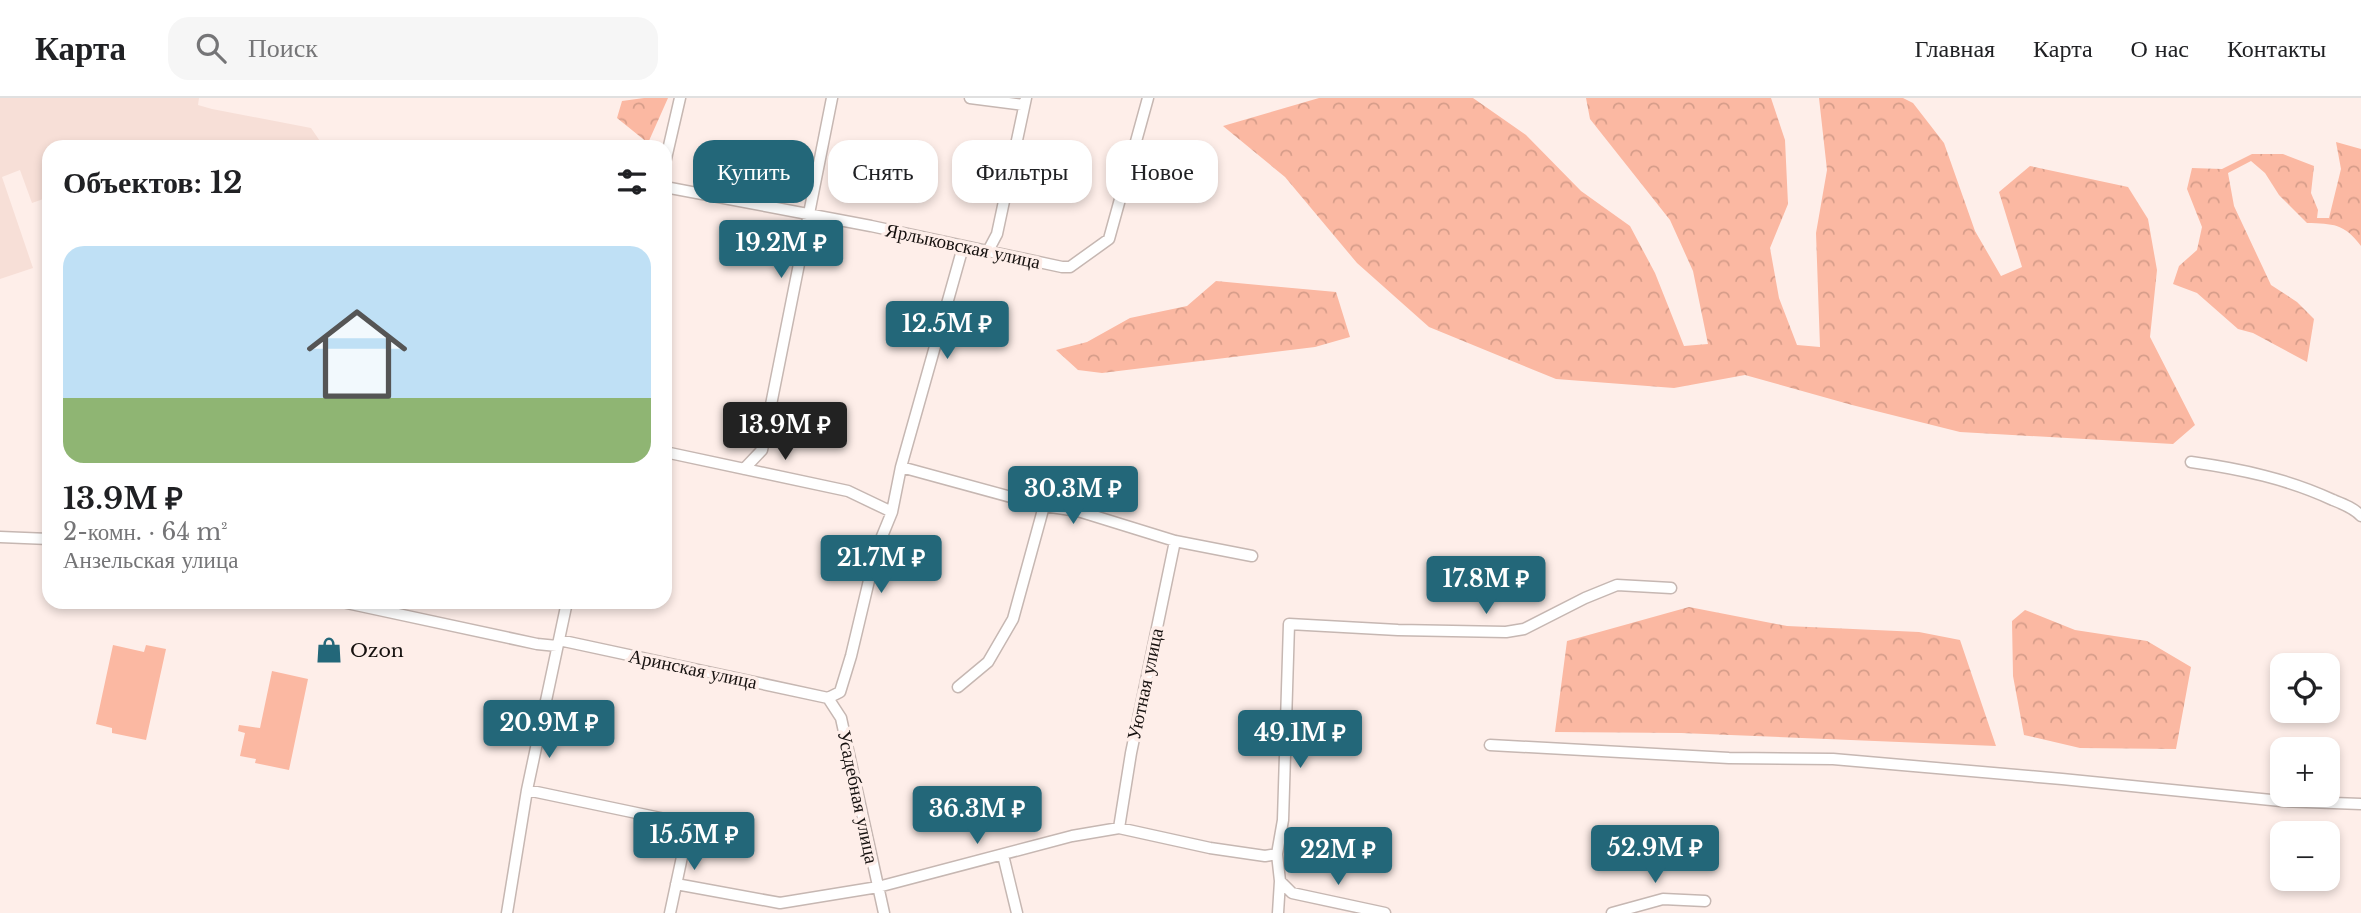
<!DOCTYPE html>
<html lang="ru">
<meta charset="utf-8">
<style>
body{margin:0;font-family:"Libre Baskerville",serif;background:#f6f6f6;color:#202124;height:100vh;display:flex;flex-direction:column;font-size:26px;white-space:nowrap}
*{box-sizing:border-box;margin:0}
p{font-size:23px;color:#757577}
.icon{flex:none;width:38px;height:38px;fill:none;stroke:currentColor;stroke-width:2;stroke-linecap:round;stroke-linejoin:round}
.map{position:relative;flex:1;overflow:hidden}
.panel{position:absolute;left:42px;top:42px;width:630px;height:469px;display:flex;flex-direction:column;background:#fff;border-radius:21px;box-shadow:0 4px 10px #0003}
.panel>*{flex:none}
.hud{position:absolute;left:693px;top:42px;width:665px;height:63px;display:flex;gap:14px}
.fabs{position:absolute;left:2270px;top:555px;display:grid;gap:14px}
.fabs a{display:grid;place-items:center;width:70px;height:70px;border-radius:14px;background:#fff;box-shadow:0 4px 10px #0003;font-size:35px}
.price{position:absolute;translate:-50% -60px;padding:0 16px;border-radius:7px;background:#236779;color:#fff;font-size:23px;line-height:46px;filter:drop-shadow(0 2px 4px #0008)}
.price::after{content:'';position:absolute;left:50%;top:42px;width:21px;height:16px;margin-left:-10px;background:inherit;clip-path:polygon(0 0,100% 0,50% 100%)}
.price.current{background:#222;color:#fff}
ul{padding:0;list-style:none}
li{display:grid;align-content:center;gap:14px;height:371px;padding:0 21px}
li+li{border-top:2px solid #e0e0e0}
li span{display:grid;place-items:center;height:217px;border-radius:21px;color:#555}
li>.icon{margin-inline-start:auto}
span .icon{width:126px;height:126px;fill:#fffc;stroke-width:1}
li b{font-size:30px}
h2{display:flex;justify-content:space-between;align-items:center;height:84px;padding:0 21px;font-size:30px}
.tag{padding:0 24px;border-radius:21px;background:#fff;box-shadow:0 4px 10px #0003;font-size:24px;line-height:63px}
.tag.current{background:#236779;color:#fff}
header{display:flex;align-items:center;gap:42px;box-sizing:border-box;height:98px;padding:0 35px;background:#fff;border-bottom:2px solid #e0e0e0}
header strong{font-size:33px}
nav{display:flex;gap:38px;margin-inline-start:auto;font-size:24px}
.search{width:490px;height:63px;background:#f6f6f6;display:flex;align-items:center;gap:18px;box-sizing:border-box;padding:0 24px;border-radius:21px;color:#757577;font-size:26px}
.map>svg:first-child{display:block}
</style>
<header>
<strong>Карта</strong>
<div class="search"><svg class="icon" aria-label="search" viewBox="0 0 24 24"><circle cx="10" cy="10" r="6"/><path d="M15 15l6 6"/></svg>Поиск</div>
<nav><a>Главная</a><a>Карта</a><a>О нас</a><a>Контакты</a></nav>
</header>
<div class="map">
<svg width="2361" height="815" viewBox="0 0 2361 815">
<defs>
<pattern id="forest-crowns" width="20" height="18" patternUnits="userSpaceOnUse" patternTransform="scale(1.75)"><rect width="20" height="18" fill="#fbb8a2"/><path d="M2 6a3 3 0 1 1 6 0M12 15a3 3 0 1 1 6 0" fill="none" stroke="#d69d8a"/></pattern>
</defs>
<rect width="100%" height="100%" fill="#feeee9"/>
<path fill="#f7dfd7" d="M 0,0 L 199,0 L 198,7 L 212,11 L 311,30 L 324,49 L 49,49 L 49,99 L 32,105 L 20,72 L 2,79 L 33,170 L 0,181 Z"/>
<path fill="url(#forest-crowns)" d="M 644,0 L 668,0 L 648,45 L 617,20 L 622,3 Z
M 1319,0 L 1473,0 L 1526,37 L 1581,93 L 1630,128 L 1655,175 L 1684,248 L 1708,246 L 1693,173 L 1670,122 L 1590,21 L 1586,0 L 1771,0 L 1785,42 L 1788,106 L 1770,150 L 1779,200 L 1797,247 L 1820,249 L 1816,135 L 1827,72 L 1819,0 L 1903,0 L 1913,5 L 1944,45 L 1975,133 L 2001,178 L 2022,169 L 1999,94 L 2030,68 L 2128,89 L 2148,121 L 2157,172 L 2150,239 L 2195,327 L 2173,346 L 1960,334 L 1852,307 L 1745,277 L 1674,290 L 1556,281 L 1429,229 L 1357,165 L 1285,79 L 1223,28 Z
M 2336,44 L 2361,51 L 2361,148 C 2344,125 2333,126 2307,125 L 2279,97 L 2265,75 L 2251,63 L 2228,75 L 2234,108 L 2271,187 L 2297,204 L 2314,221 L 2307,264 L 2253,235 L 2238,231 L 2197,195 L 2173,186 L 2179,168 L 2197,152 L 2202,129 L 2187,91 L 2192,70 L 2222,71 L 2252,56 L 2283,56 L 2314,68 L 2311,95 L 2318,112 L 2317,120 L 2329,120 L 2341,71 Z
M 1216,183 L 1336,194 L 1350,239 L 1315,249 L 1102,275 L 1078,272 L 1056,252 L 1087,244 L 1130,220 L 1187,208 Z
M 1689,509 L 1787,528 L 1919,534 L 1960,542 L 1996,648 L 1681,635 L 1555,634 L 1567,543 Z
M 2025,512 L 2075,532 L 2147,543 L 2191,569 L 2176,651 L 2080,650 L 2024,637 L 2013,578 L 2012,523 Z"/>
<path fill="#fbb8a2" d="M 113,547 L 144,554 L 146,547 L 166,551 L 146,642 L 112,635 L 112,630 L 96,626 Z
M 272,573 L 308,581 L 289,672 L 255,665 L 256,661 L 240,658 L 245,635 L 238,633 L 239,627 L 260,630 Z"/>
<g fill="none" stroke-linecap="round" stroke-linejoin="round">
<g stroke="#c6b7b2" stroke-width="13">
<path id="street" d="M 970,0 L 1024,7
M 665,65 L 680,0
M 665,89 L 871,128 L 1062,169 L 1070,169 L 1109,141 L 1148,0
M 988,153 L 997,136 L 1026,0
M 665,354 L 848,393 L 892,414
M 2191,364 C 2241,371 2288,381 2333,402 C 2343,406 2354,410 2361,418
M 901,369 L 1044,408 L 1078,413 L 1175,443 L 1252,458
M 744,371 L 762,352 L 832,0
M 0,439 L 49,441
M 342,504 L 537,546 L 557,548
M 559,542 L 828,600
M 958,589 L 988,564 L 1013,521 L 1044,408
M 828,600 L 840,594 L 851,558 L 876,453 L 892,414 L 901,369 L 963,149
M 828,600 L 841,620 L 884,815
M 1490,647 L 1729,660 L 1833,661 L 2062,681 L 2281,703 L 2361,706
M 527,692 L 689,726 L 670,815
M 1119,730 L 1131,655 L 1175,443
M 1003,757 L 1017,815
M 1280,783 L 1292,795 L 1385,815
M 676,786 L 780,805 L 878,789 L 1072,738 L 1119,730 L 1210,750 L 1265,758 L 1277,756
M 507,815 L 527,692 L 567,504
M 1278,815 L 1280,783 L 1277,756 L 1283,722 L 1289,526 L 1398,532 L 1506,534 L 1524,531 L 1585,500 L 1617,487 L 1671,490
M 1612,815 L 1663,801 L 1705,803"/>
</g>
<use href="#street" stroke="#fff" stroke-width="10"/>
</g>
<defs>
<g id="shop-bare" transform="scale(2.1)"><path d="M-5-2.5h2.3a2.7 3.5 0 0 1 5.4 0H5L5.5 6h-11ZM-1.5-2.5h3a1.5 2.3 0 0 0-3 0Z" fill="#236779" stroke="#feeee9" stroke-width="2.5" paint-order="stroke"/></g>
</defs>
<g fill-rule="evenodd">
<use href="#shop-bare" x="329" y="552"/>
</g>
<g text-anchor="middle" dominant-baseline="central" stroke-width="7" stroke-linejoin="round" paint-order="stroke">
<g font-size="19" fill="#16110f" stroke="#feeee9">
<text transform="translate(963 148) rotate(12)">Ярлыковская улица</text>
<text transform="translate(693 571) rotate(12)">Аринская улица</text>
<text transform="translate(1145 586) rotate(-78)">Уютная улица</text>
<text transform="translate(858 699) rotate(78)">Усадебная улица</text>
</g>
<g font-size="19" fill="#16110f" stroke="#feeee9" text-anchor="start">
<text x="350" y="552">Ozon</text>
</g>
</g>
</svg>
<div class="fabs">
<a><svg class="icon" aria-label="locate" viewBox="0 0 24 24"><circle cx="12" cy="12" r="6"/><path d="M12 2v4M12 18v4M2 12h4M18 12h4"/></svg></a>
<a>+</a>
<a>−</a>
</div>
<b class="price" style="left:781px;top:182px">19.2M ₽</b>
<b class="price" style="left:947px;top:263px">12.5M ₽</b>
<b class="price current" style="left:785px;top:364px">13.9M ₽</b>
<b class="price" style="left:1073px;top:428px">30.3M ₽</b>
<b class="price" style="left:881px;top:497px">21.7M ₽</b>
<b class="price" style="left:1486px;top:518px">17.8M ₽</b>
<b class="price" style="left:549px;top:662px">20.9M ₽</b>
<b class="price" style="left:1300px;top:672px">49.1M ₽</b>
<b class="price" style="left:977px;top:748px">36.3M ₽</b>
<b class="price" style="left:694px;top:774px">15.5M ₽</b>
<b class="price" style="left:1655px;top:787px">52.9M ₽</b>
<b class="price" style="left:1338px;top:789px">22M ₽</b>
<div class="hud">
<a class="tag current">Купить</a>
<a class="tag">Снять</a>
<a class="tag">Фильтры</a>
<a class="tag">Новое</a>
</div>
<section class="panel">
<h2>Объектов: 12<svg class="icon" aria-label="filters" viewBox="0 0 24 24"><path d="M4 7h16M4 17h16"/><circle cx="9" cy="7" r="2"/><circle cx="15" cy="17" r="2"/></svg></h2>
<ul>
<li><span style="background:linear-gradient(#bfe0f5 70%,#8fb573 0)"><svg class="icon" aria-label="home" viewBox="0 0 24 24"><path d="M3 11l9-7 9 7M6 9v11h12V9"/></svg></span><div><b>13.9M ₽</b><p>2-комн. · 64 m²</p><p>Анзельская улица</p></div></li>
</ul>
</section>
</div>
